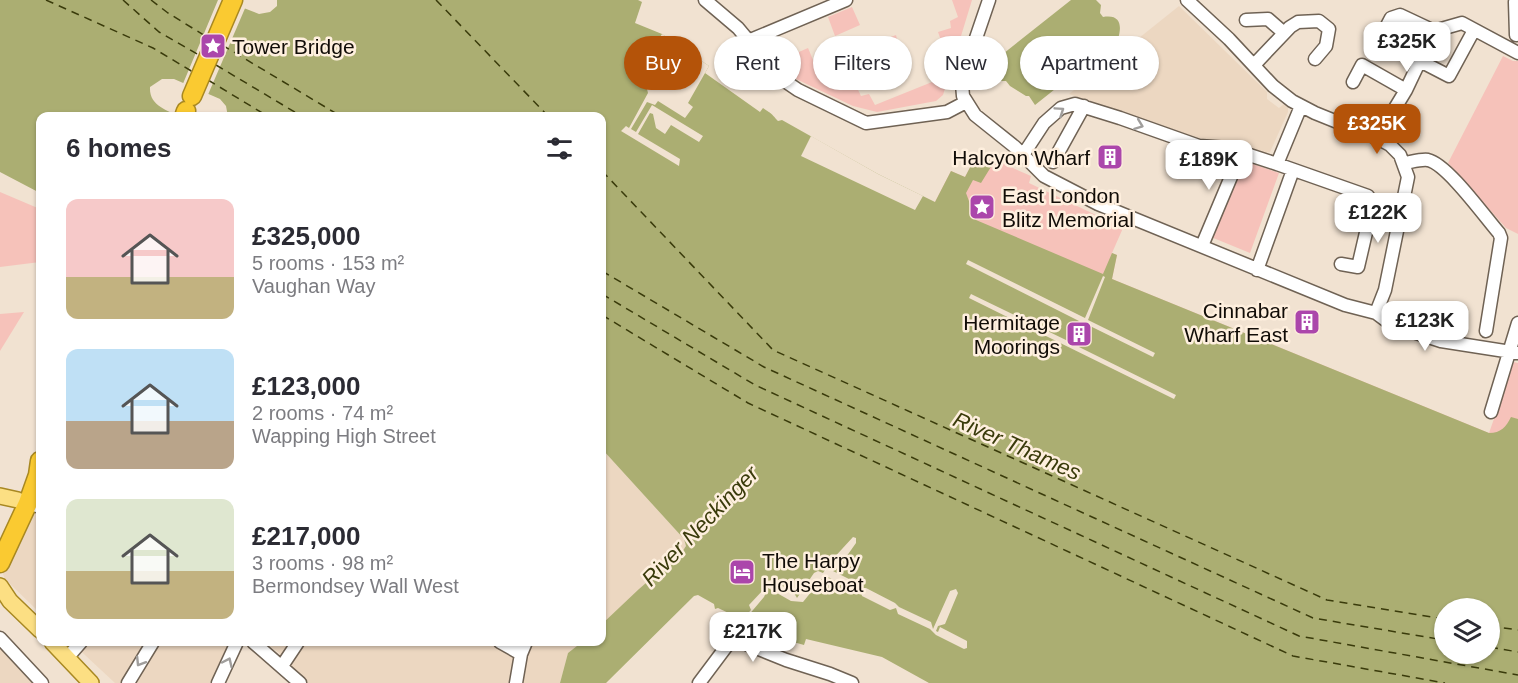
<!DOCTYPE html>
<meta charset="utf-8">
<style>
body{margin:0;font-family:Arial,sans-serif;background:#f2f2f3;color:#2b2b33;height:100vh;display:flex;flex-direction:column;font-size:22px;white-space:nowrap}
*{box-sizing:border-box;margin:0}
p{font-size:20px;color:#7c7c81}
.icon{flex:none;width:33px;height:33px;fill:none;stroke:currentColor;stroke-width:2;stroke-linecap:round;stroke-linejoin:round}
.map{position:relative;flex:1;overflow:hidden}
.drawer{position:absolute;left:36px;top:112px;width:570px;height:534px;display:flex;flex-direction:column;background:#fff;border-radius:12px;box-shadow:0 2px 4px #0004}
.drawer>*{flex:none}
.banner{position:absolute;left:624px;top:36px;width:570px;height:54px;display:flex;gap:12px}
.buttons{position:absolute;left:1434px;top:598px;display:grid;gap:12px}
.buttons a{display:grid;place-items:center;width:66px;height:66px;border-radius:50%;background:#fff;box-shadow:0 2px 4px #0004;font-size:30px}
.price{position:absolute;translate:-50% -51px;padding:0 14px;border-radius:12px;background:#fff;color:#222;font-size:20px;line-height:39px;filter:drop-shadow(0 2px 3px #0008)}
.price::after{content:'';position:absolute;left:50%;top:36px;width:18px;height:14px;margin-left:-9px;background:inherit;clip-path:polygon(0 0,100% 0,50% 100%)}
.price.current{background:#b45309;color:#fff}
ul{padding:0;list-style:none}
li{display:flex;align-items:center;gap:18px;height:150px;padding:0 30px}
li span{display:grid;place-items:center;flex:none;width:168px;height:120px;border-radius:12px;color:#555}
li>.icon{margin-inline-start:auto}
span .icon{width:72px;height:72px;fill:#fffc;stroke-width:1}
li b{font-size:26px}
h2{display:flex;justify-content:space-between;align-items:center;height:72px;padding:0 30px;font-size:26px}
.chip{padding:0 21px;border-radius:27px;background:#fff;box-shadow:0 2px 4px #0004;font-size:21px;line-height:54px}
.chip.current{background:#b45309;color:#fff}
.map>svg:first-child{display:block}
</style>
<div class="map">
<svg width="1518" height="683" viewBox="0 0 1518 683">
<rect width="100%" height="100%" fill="#f1e2d1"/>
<path fill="#ecd7c1" d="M 1179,6 L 1267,92 L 1267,99 L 1279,108 L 1284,104 L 1288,108 L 1288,112 L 1270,152 L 1265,153 L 1223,140 L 1205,140 L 1069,94 Z
M 602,449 L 684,539 L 686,546 L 682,552 L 602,624 Z
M 37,510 L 40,512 L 40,613 L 5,579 L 2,572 L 28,513 Z
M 71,642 L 229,642 L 210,683 L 115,683 Z
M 264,642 L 582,642 L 568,653 L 560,683 L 304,683 L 289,670 L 279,653 Z
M 0,646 L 36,683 L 0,683 Z"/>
<path fill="#f6c2ba" d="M 952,0 L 972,0 L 943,95 L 936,101 L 877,112 L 853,106 L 794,78 L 783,71 L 776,62 L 808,48 L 822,81 L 834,76 L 836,79 L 850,73 L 861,96 L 869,94 L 875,105 L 942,78 L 944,74 L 941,64 L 948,60 L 938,32 L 951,28 L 950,21 L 958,17 Z
M 852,7 L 860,25 L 835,36 L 828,17 Z
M 896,35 L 900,52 L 899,64 L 886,69 L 875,62 L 867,46 Z
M 1503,56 L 1513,61 L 1518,61 L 1518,234 L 1506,228 L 1448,163 Z
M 977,154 L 991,161 L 995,155 L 1007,162 L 1006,165 L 1031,176 L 1029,183 L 1123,228 L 1112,253 L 1117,255 L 1112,279 L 1489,433 L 1514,362 L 1518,363 L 1518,456 L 1384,440 L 935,202 L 951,171 L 965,177 Z
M 1244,161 L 1279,173 L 1250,253 L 1211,237 Z
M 0,192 L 40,209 L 40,262 L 0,267 Z
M 24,312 L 0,351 L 0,314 Z"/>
<path fill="#abae72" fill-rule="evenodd" d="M 0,0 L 223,0 L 259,14 L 270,12 L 277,6 L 277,0 L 638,0 L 642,2 L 635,23 L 662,34 L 709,66 L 705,73 L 760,112 L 763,108 C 773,115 770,112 778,121 L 782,120 L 878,174 L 935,202 L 951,171 L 965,177 L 977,154 L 994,162 L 981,183 L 973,180 L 966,193 L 976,220 L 1103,274 L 1112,253 L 1117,255 L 1112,279 L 1489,433 C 1501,433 1506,427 1511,417 L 1518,419 L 1518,683 L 929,683 L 882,657 L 806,639 L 804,645 L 783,639 L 782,636 L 776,634 L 771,635 L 739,622 L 737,617 L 718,608 L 715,609 L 714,604 L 698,595 L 694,596 L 606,683 L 560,683 L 568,653 L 582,642 L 602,642 L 602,624 L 639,589 L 682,552 L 686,546 L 684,539 L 602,449 L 602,117 L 228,117 L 226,106 L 220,99 L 174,79 L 162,79 L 150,87 C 149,106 167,110 181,117 L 40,117 L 40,193 L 0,172 ZM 1444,609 L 1490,609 L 1490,654 L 1444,654 Z
M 1071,0 L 1096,0 L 1101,5 L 1100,13 L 1103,17 C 1121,14 1122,26 1118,39 L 1035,105 L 1029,96 L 1026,96 L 1010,86 L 1006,81 L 1001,81 L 989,65 Z"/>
<path fill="#f1e2d1" d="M 218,0 L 231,0 L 246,6 L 207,97 L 182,86 Z
M 662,34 L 709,66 L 688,103 L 693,107 L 685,118 L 658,101 L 655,105 L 647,102 L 631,129 L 636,132 L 652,105 L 703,136 L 699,142 L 671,125 L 665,134 L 656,128 L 653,114 L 650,113 L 638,134 L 680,159 L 679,166 L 621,131 L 626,126 L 629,128 L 648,93 L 646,85 L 634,76 Z
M 811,136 L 878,174 L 923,196 L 915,210 L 801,156 Z
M 968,260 L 1085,318 L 1103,276 L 1105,277 L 1088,320 L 1155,353 L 1153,357 L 1090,326 L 1079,347 L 1176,395 L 1174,399 L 969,298 L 971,294 L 1068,341 L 1079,321 L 966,264 Z
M 853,537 L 856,538 L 856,543 L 839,567 L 833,571 L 859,584 L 862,588 L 866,588 L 895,603 L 899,607 L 931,622 L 933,629 L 950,591 L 956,589 L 958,593 L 945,624 L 938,626 L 936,631 L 938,632 L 940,627 L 967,641 L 967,648 L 964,649 L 936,635 L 930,629 L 898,614 L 896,608 L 890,610 L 862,596 L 860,589 L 853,592 L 825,575 L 803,602 L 791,601 L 768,588 L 764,597 L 742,623 L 740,622 L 751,610 L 749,605 L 766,587 L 766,581 L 772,580 L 794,593 L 797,598 L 814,573 L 818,571 L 823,573 L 825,570 L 831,569 L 831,561 Z"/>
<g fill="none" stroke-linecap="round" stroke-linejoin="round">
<path stroke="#3a3b0b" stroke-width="1.5" stroke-dasharray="8 6" stroke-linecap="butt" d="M 46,0 L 153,48 L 193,72
M 123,0 L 159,32 L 199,55
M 151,0 L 168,13 L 207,37
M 436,0 L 549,117
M 222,45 L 342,117
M 216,65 L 303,117
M 208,80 L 269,117
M 602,171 L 773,350 L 1327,600 L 1444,619
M 602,271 L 764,367 L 1313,618 L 1444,640
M 602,294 L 755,385 L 1299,636 L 1518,675
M 602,315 L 748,403 L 1293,656 L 1445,683
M 1490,626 L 1518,630
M 1490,647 L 1518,652"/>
<g stroke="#6f6254" stroke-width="15">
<path id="minor" d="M 705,0 L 738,28 L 779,77 L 798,90 L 866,123 L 947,112 L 966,102
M 989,0 L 974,44 L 962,84 L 963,96 L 975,115 L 1015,147 L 1044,176 L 1098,204 L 1345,305 L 1376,313 L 1392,325 L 1441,341 L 1518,353
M 1187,0 L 1229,39 L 1273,86 L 1292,101 L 1315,113 L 1377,138 L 1390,145 L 1400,155 L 1408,177 L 1385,290 L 1376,313
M 1515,2 L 1516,35
M 1246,20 L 1268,19 L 1284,33
M 1434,31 L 1462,23 L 1518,53
M 1380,39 L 1391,18 L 1400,15 L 1434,31
M 748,41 L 846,0
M 1420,61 L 1449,76 L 1474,30
M 1254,65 L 1290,27 L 1298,22 L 1319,21 L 1329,29 L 1326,46 L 1315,59
M 1353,82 L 1362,65 L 1406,90 L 1377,138
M 1406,90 L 1434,31
M 1023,155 L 1044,123 L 1061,108 L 1075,104 L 1120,118 L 1199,146 L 1228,148 L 1277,164 L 1368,196 L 1371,202 L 1371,211 L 1358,267 L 1341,264
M 1053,162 L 1084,106
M 1404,163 C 1411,162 1421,159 1428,160 C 1447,164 1485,217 1499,233 L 1501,238 L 1486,331
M 1277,164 L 1301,106
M 1204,241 L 1241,153
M 1257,270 L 1293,170
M 1491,412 L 1518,323
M 28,503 L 40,507
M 0,638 L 42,683
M 253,642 L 300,683
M 500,642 L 521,654
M 67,658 L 81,642
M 282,666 L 298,642
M 128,683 L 153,642
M 218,683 L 237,642
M 516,683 L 521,654 L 526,642
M 699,683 L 726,647 L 734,639 L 786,660 L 830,674 L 852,683"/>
</g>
<g stroke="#a88822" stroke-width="18">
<path id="major" d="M 0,496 L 18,500
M 0,586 L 10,601 L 40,630
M 52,642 L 91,683"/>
</g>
<g stroke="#a88822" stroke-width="21">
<path id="highway" d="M 192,96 L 233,0
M 184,117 L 186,111
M 0,563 L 28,503 L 38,475 L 40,461"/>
</g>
<use href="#minor" stroke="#fff" stroke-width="12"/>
<use href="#major" stroke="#fcdf83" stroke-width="15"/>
<use href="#highway" stroke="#faca31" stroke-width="18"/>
</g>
<defs><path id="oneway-chevron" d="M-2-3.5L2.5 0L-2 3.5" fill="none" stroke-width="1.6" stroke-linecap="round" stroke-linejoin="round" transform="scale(1.5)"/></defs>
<g stroke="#a09e9c">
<use href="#oneway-chevron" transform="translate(1060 111) rotate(-34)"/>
<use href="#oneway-chevron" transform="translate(1139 125) rotate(21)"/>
<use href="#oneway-chevron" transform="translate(140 662) rotate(122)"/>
<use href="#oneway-chevron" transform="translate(228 662) rotate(-65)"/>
</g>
<defs>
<g id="sight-square" transform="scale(1.35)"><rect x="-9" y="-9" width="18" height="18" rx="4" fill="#ab46ab" stroke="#feefde"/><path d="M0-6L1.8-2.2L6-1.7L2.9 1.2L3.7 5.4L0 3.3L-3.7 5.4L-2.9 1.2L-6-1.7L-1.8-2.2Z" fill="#fff"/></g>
<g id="building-square" transform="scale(1.35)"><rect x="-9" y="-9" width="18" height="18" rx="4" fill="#ab46ab" stroke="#feefde"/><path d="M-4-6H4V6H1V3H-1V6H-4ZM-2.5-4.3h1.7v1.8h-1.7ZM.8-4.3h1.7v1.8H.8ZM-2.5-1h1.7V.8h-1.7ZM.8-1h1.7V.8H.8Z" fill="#fff"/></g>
<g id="hotel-square" transform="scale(1.35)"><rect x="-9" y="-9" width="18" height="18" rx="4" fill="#ab46ab" stroke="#feefde"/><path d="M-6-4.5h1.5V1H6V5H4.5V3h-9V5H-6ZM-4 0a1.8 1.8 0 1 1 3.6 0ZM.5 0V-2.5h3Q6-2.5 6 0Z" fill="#fff"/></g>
</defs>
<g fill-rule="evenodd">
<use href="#sight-square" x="213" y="46"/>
<use href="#building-square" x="1110" y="157"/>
<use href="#sight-square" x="982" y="207"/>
<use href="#building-square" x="1307" y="322"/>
<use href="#building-square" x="1079" y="334"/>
<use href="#hotel-square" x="742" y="572"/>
</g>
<g text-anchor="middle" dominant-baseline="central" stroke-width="5" stroke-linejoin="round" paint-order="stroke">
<g font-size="21" fill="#110c07" stroke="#feefde" text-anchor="start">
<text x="232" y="46">Tower Bridge</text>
<text x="1090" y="157" text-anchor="end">Halcyon Wharf</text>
<text x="1002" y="195">East London<tspan x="1002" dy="24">Blitz Memorial</tspan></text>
<text x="1288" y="310" text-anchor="end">Cinnabar<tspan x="1288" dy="24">Wharf East</tspan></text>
<text x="1060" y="322" text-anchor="end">Hermitage<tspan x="1060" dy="24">Moorings</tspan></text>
<text x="762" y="560">The Harpy<tspan x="762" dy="24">Houseboat</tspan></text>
</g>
<g font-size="22" font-style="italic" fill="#3a3b0b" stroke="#feefde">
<text transform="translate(1017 446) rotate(24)">River Thames</text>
<text transform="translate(700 526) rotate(-46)">River Neckinger</text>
</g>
</g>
</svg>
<div class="buttons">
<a><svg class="icon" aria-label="layers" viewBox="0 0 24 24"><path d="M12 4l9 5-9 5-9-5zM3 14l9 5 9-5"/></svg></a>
</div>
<b class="price" style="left:1407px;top:73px">£325K</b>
<b class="price current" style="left:1377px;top:155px">£325K</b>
<b class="price" style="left:1209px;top:191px">£189K</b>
<b class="price" style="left:1378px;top:244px">£122K</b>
<b class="price" style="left:1425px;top:352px">£123K</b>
<b class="price" style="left:753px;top:663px">£217K</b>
<div class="banner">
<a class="chip current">Buy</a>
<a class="chip">Rent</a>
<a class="chip">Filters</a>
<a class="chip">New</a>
<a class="chip">Apartment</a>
</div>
<section class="drawer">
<h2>6 homes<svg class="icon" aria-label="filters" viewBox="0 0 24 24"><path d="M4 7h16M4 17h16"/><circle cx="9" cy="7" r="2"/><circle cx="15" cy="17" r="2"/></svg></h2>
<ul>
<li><span style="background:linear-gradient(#f6c9c9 65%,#c2b280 0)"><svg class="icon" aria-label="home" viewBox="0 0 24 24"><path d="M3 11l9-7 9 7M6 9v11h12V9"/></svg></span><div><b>£325,000</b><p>5 rooms · 153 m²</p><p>Vaughan Way</p></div></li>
<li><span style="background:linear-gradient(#bfe0f5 60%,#b9a48a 0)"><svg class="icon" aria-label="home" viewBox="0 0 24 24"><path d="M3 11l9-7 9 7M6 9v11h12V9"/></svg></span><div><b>£123,000</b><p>2 rooms · 74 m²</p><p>Wapping High Street</p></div></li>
<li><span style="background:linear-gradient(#dfe7d0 60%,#c2b280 0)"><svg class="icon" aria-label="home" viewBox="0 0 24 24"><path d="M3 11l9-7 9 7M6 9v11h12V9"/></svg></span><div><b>£217,000</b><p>3 rooms · 98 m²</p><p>Bermondsey Wall West</p></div></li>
</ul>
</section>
</div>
